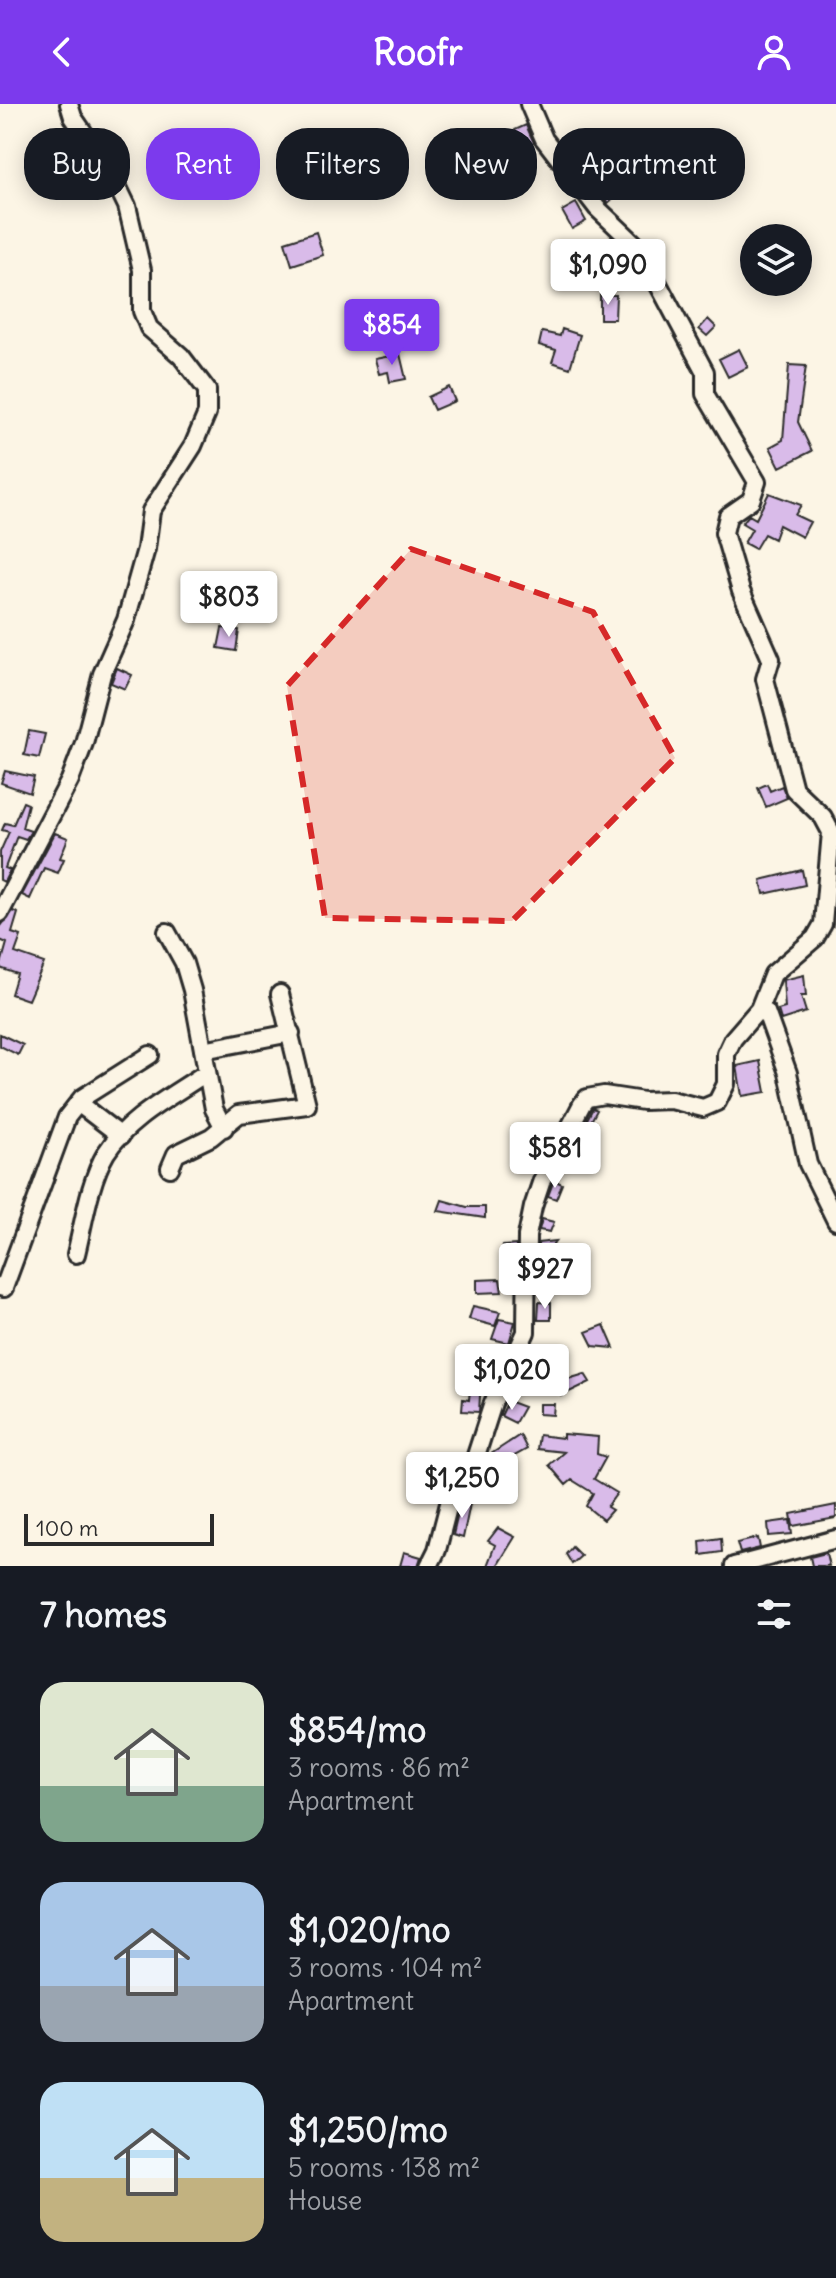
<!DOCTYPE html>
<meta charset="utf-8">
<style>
body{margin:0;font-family:Delius,sans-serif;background:#242831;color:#f1f3f6;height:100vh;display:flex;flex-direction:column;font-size:30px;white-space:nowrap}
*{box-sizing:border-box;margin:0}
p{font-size:26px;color:#9ea1a6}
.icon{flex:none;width:44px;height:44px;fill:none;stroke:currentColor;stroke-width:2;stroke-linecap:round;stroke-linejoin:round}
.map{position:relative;height:1462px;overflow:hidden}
.drawer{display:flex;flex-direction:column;background:#171b24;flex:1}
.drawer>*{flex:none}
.hud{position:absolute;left:24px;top:24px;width:788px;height:72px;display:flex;gap:16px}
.tools{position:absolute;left:740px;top:120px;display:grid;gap:16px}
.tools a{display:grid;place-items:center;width:72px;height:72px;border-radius:50%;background:#171b24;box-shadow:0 4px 20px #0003;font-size:40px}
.scale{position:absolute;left:24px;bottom:20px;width:190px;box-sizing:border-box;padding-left:8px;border:4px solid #2b2b2b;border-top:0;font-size:22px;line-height:28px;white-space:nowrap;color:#2b2b2b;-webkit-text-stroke:6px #fcf5e5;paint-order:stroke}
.price{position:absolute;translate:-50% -68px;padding:0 18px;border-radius:8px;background:#fff;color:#222;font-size:26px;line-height:52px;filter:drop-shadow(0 2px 4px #0008)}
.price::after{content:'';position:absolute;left:50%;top:48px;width:24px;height:18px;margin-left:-12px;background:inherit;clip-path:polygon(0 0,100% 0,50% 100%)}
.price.on{background:#7c3aed;color:#fff}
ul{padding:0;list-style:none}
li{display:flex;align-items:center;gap:24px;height:200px;padding:0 40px}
li span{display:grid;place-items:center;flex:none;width:224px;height:160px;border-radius:24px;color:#555}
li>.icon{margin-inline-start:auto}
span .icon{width:96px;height:96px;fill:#fffc;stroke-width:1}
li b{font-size:34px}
h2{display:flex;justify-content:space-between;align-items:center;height:96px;padding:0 40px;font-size:34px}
.pill{padding:0 28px;border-radius:32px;background:#171b24;box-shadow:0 4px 20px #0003;font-size:28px;line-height:72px}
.pill.on{background:#7c3aed;color:#fff}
header{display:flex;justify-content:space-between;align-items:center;height:104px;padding:0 40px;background:#7c3aed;color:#fff;font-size:36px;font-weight:800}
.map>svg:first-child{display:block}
</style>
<header><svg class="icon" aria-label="back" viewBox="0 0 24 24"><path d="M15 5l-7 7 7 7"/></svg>Roofr<svg class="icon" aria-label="person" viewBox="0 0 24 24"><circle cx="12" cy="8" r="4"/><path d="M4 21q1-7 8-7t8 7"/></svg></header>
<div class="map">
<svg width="836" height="1462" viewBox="0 0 836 1462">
<rect width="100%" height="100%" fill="#fcf5e5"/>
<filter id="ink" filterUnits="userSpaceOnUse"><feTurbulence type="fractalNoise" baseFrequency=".0125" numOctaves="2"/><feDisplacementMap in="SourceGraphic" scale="16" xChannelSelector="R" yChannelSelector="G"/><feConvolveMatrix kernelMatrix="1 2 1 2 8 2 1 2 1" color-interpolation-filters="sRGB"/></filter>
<g filter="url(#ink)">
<path fill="#d9bbe9" stroke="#2b2b2b" stroke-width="2" d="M 526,21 L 534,39 L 523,44 L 515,26 Z
M 613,66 L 627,82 L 608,99 L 595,83 Z
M 576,99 L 586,117 L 572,125 L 562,107 Z
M 316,128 L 323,151 L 292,161 L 285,138 Z
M 622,143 L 633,162 L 613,173 L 602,154 Z
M 600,191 L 616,191 L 615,215 L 600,215 Z
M 708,215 L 716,223 L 707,232 L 699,225 Z
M 562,225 L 580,231 L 570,264 L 552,258 L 556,246 L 539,241 L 542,228 L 560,232 Z
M 739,245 L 748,263 L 728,273 L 719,255 Z
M 400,250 L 406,275 L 390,278 L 388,268 L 379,270 L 375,255 Z
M 789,261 L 806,262 L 798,318 L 812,347 L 780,363 L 770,343 L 783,336 Z
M 449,283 L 455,297 L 434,306 L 428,293 Z
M 769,389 L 801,401 L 795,411 L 810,418 L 802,433 L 779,421 L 774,435 L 764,430 L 755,445 L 744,439 L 752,425 L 742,419 L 749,411 L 756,415 Z
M 222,524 L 239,526 L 236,547 L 218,544 Z
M 117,564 L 132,571 L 125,585 L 111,579 Z
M 29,627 L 45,630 L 39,654 L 24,651 Z
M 5,667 L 34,673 L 30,689 L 1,679 Z
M 767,680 L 770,687 L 782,682 L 787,694 L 766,703 L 758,684 Z
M 23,698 L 28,700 L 22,724 L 31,727 L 26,735 L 17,732 L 5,764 L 10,766 L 4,778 L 0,776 L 0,748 L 9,728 L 2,726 L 5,719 L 13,721 Z
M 55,729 L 68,734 L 60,754 L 64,755 L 58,769 L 44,764 L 30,795 L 22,791 Z
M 802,766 L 805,781 L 764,790 L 761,776 Z
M 13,807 L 18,809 L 12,829 L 21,832 L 15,849 L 44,859 L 28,896 L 11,890 L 17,870 L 0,864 L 7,839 L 0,836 L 0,823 Z
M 804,871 L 806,892 L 801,892 L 806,908 L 781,916 L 778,906 L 785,904 L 783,876 Z
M 0,930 L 23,941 L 18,951 L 0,942 Z
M 760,957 L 766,988 L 742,992 L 737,962 Z
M 593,1004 L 597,1006 L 575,1047 L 584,1052 L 579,1062 L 566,1055 Z
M 554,1076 L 562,1080 L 556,1095 L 548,1092 Z
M 442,1096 L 467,1103 L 485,1103 L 485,1114 L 438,1107 Z
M 542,1115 L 554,1118 L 550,1128 L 539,1126 Z
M 556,1137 L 546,1149 L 538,1152 L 538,1139 Z
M 516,1141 L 516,1169 L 503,1142 Z
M 500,1175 L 502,1188 L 477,1189 L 477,1176 Z
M 539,1198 L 551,1199 L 551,1216 L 538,1216 Z
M 473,1202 L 500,1208 L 495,1222 L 469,1215 Z
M 499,1215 L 515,1218 L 509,1239 L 492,1235 Z
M 604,1221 L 614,1244 L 593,1242 L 586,1228 Z
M 488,1260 L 498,1263 L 492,1276 L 483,1272 Z
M 585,1270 L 590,1278 L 561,1292 L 554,1279 Z
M 471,1275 L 481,1275 L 479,1308 L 462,1307 L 463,1295 L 469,1296 Z
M 508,1297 L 524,1303 L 515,1319 L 501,1312 Z
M 539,1300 L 554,1300 L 553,1311 L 539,1310 Z
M 563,1330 L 598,1333 L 597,1350 L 606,1353 L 594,1375 L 617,1389 L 607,1403 L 612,1406 L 603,1416 L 586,1402 L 593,1389 L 572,1376 L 566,1381 L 549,1361 L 564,1348 L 537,1345 L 539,1331 L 563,1334 Z
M 520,1331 L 527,1345 L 502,1359 L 504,1363 L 495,1367 L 488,1352 Z
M 487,1369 L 501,1384 L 488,1396 L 474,1381 Z
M 461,1397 L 470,1400 L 463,1434 L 453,1431 Z
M 836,1401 L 836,1414 L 793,1422 L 791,1410 Z
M 790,1416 L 792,1430 L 769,1432 L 768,1419 Z
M 498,1424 L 515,1433 L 497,1462 L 487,1462 L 495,1441 L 488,1437 Z
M 721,1434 L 722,1448 L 701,1451 L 700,1437 Z
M 758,1434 L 760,1444 L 740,1449 L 737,1439 Z
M 572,1443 L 581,1452 L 572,1460 L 566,1450 Z
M 404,1448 L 421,1453 L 418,1462 L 400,1462 Z
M 826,1449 L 829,1462 L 812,1462 L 810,1453 Z"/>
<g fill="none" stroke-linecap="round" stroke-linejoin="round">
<g stroke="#2b2b2b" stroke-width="22">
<path id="minor" d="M 0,809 L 70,676 L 84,639 L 102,570 L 126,516 L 146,445 L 151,407 L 193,342 L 207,309 L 207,286 L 181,252 L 149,224 L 142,207 L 142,166 L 127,102 L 110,67 L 73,13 L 69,0
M 167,828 L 184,859 L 192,886 L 214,1005 L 224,1024
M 759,905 L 766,908 L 788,969 L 808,1060 L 836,1117
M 203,946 L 291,929
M 78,999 L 121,1032
M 170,1064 L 176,1050 L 211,1033 L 239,1010 L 307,1001 L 280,890
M 76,1150 C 84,1118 89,1078 106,1049 C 128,1014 174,991 207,968
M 0,1183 L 4,1184 L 67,1013 L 82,994 L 150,951
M 429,1462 L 437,1446 L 451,1392 L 472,1364 L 493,1299 L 526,1228 L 527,1132 L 533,1103 L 542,1076 L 582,1000 L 587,994 L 604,991 L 643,997 L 671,996 L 703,1004 L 717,998 L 726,980 L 726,950 L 733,935 L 759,905 L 773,870 L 815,834 L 823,820 L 831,728 L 823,713 L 794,685 L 765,575 L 771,555 L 741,487 L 724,429 L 728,412 L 751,396 L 757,378 L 705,290 L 705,268 L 639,144 L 597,104 L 544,35 L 529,0
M 734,1462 L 836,1435"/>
</g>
<use href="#minor" stroke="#fcf5e5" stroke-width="16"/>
</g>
</g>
<path fill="#d62828" fill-opacity="0.2" stroke="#d62828" stroke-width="6" stroke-dasharray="16 10" stroke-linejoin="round" d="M 411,445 L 593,508 L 675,654 L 512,817 L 325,814 L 287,582 Z"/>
</svg>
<div class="tools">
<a><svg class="icon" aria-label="layers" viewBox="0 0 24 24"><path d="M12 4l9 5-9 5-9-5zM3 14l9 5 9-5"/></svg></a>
</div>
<div class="scale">100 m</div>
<b class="price" style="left:608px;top:203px">$1,090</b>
<b class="price on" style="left:392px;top:263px">$854</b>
<b class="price" style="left:229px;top:535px">$803</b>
<b class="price" style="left:555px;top:1086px">$581</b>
<b class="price" style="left:545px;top:1207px">$927</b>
<b class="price" style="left:512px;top:1308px">$1,020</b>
<b class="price" style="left:462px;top:1416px">$1,250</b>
<div class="hud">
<a class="pill">Buy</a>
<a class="pill on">Rent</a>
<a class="pill">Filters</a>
<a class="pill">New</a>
<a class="pill">Apartment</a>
</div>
</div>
<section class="drawer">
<h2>7 homes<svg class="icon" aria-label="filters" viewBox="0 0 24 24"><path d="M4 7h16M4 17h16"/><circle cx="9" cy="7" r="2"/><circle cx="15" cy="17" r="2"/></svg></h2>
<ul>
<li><span style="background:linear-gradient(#dfe7d0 65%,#7fa58c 0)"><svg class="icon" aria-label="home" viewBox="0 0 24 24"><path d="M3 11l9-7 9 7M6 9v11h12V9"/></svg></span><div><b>$854/mo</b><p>3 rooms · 86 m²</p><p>Apartment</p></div></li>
<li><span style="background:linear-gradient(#a9c7e8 65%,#9aa5b1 0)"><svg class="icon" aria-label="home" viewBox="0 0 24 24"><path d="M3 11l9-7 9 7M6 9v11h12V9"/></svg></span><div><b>$1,020/mo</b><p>3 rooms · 104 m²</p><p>Apartment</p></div></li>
<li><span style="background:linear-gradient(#bfe0f5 60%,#c2b280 0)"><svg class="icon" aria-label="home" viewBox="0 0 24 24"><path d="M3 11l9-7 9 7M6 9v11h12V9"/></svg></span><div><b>$1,250/mo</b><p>5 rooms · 138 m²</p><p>House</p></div></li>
</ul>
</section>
